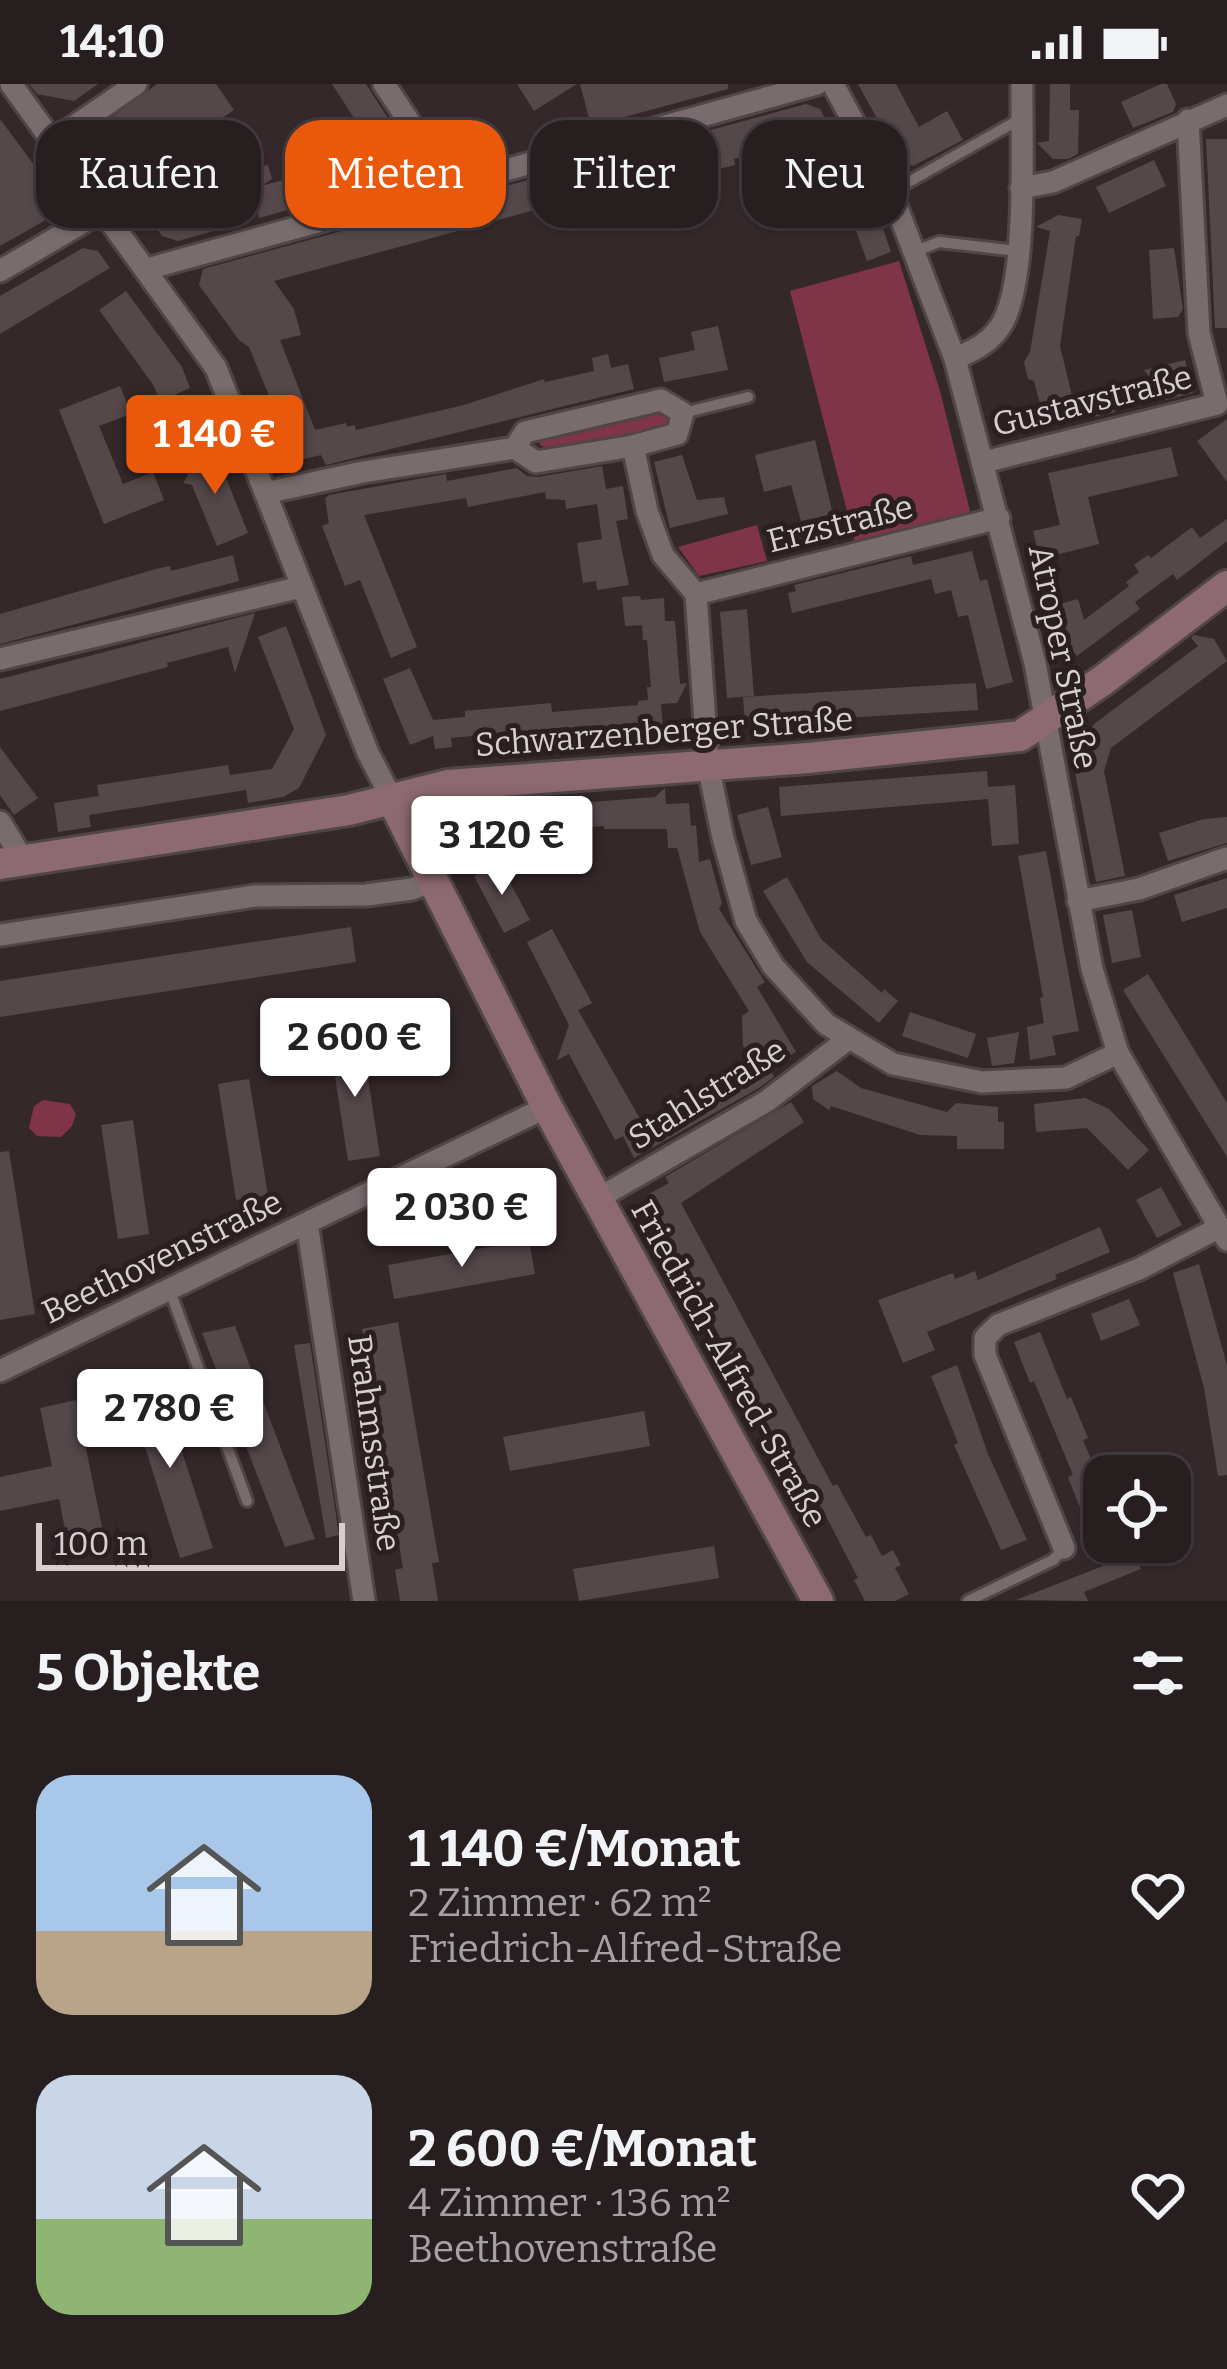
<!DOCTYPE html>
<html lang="de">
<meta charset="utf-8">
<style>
body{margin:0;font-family:Bitter,serif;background:#2f2729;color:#f1f3f6;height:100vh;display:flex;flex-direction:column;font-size:45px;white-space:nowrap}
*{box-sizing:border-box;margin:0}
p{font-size:39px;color:#a4a2a5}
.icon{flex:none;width:66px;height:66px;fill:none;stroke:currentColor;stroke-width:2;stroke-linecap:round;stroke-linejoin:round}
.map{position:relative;height:1517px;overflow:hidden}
.side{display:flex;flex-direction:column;background:#271e20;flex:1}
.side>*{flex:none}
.guide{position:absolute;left:36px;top:36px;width:1155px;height:108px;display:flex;gap:24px}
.tools{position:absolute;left:1083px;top:1371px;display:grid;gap:24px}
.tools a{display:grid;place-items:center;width:108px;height:108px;border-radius:24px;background:#271e20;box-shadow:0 3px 9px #0004,0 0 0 3px #433c3e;font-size:60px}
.scale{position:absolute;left:36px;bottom:30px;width:309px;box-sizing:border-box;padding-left:12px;border:6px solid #d7cfd0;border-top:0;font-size:33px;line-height:42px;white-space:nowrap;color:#d7cfd0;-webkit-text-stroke:9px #2a1f21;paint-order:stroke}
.price{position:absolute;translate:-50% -102px;padding:0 27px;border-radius:12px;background:#fff;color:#222;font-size:39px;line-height:78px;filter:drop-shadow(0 3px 6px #0008)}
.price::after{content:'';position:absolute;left:50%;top:72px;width:36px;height:27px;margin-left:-18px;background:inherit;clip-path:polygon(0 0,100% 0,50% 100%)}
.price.on{background:#ea580c;color:#fff}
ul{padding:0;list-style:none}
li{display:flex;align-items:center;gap:36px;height:300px;padding:0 36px}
li span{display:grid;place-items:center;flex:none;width:336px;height:240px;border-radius:36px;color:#555}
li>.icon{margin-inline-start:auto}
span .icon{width:144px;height:144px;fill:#fffc;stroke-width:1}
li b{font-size:51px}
h2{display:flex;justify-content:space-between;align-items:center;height:144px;padding:0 36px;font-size:51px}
.pill{padding:0 42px;border-radius:36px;background:#271e20;box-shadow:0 3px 9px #0004,0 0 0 3px #433c3e;font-size:42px;line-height:108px}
.pill.on{background:#ea580c;color:#fff}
.status{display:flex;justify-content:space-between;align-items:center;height:84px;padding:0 60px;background:#271e20;direction:ltr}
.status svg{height:33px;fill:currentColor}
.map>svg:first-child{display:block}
</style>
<div class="status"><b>14:10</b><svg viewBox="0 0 49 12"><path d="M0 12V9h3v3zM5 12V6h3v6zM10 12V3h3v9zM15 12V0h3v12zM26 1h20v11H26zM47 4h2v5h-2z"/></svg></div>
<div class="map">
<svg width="1227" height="1517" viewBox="0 0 1227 1517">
<rect width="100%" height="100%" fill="#34282a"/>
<path fill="#803447" d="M 899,177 L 940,307 L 971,431 L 855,458 L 790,207 Z
M 656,324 L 672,331 L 671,341 L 665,346 L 549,365 L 540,361 L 540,350 Z
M 757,441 L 767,477 L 699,492 L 678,463 Z
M 43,1016 L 70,1020 L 76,1030 L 72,1042 L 61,1053 L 37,1052 L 29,1044 L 34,1022 Z"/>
<path fill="#55484b" d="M 29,0 L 98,0 L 74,17 L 37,10 Z
M 157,0 L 216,0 L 234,26 L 197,51 L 210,69 L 142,113 L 220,93 L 252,136 L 178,157 L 162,152 L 111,81 L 108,83 L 87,52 Z
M 332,0 L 366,0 L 418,81 L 414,91 L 259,134 L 246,86 L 268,81 L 272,95 L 261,102 L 378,71 Z
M 517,0 L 577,0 L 534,27 Z
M 580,0 L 728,0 L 728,5 L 591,42 Z
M 858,0 L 896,0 L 919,43 L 947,27 L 963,56 L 913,82 L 901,78 Z
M 1050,0 L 1070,0 L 1070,26 L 1079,26 L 1078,70 L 1068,75 L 1053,75 L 1037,59 L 1049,57 Z
M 1161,0 L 1167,0 L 1176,20 L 1173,28 L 1133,44 L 1121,18 Z
M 806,20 L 820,25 L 880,136 L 891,168 L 867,177 L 850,130 L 843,132 L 833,116 L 825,118 L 798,65 L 778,70 L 776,63 L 734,75 L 735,81 L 711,87 L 709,79 L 678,87 L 680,93 L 637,108 L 621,112 L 619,103 L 274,197 L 294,225 L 301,251 L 280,256 L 315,346 L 346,339 L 347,343 L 355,341 L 356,346 L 464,321 L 544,295 L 545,298 L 594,287 L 592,274 L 608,270 L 611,284 L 628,280 L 634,305 L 326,381 L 321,371 L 296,377 L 249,263 L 239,256 L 199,201 L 203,185 Z
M 0,35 L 61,117 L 58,129 L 0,162 Z
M 1206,55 L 1227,55 L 1227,244 L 1215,244 Z
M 1154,76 L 1166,102 L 1109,129 L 1096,103 Z
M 1058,131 L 1082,135 L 1079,152 L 1076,152 L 1060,262 L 1074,320 L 1042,328 L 1034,297 L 1028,295 L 1024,278 L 1030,268 L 1050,147 L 1036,143 Z
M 83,164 L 98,167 L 110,184 L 0,250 L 0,212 Z
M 1174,164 L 1183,225 L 1178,233 L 1153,235 L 1149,166 Z
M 126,207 L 182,283 L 190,304 L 160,317 L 154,302 L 99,226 Z
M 718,242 L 728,286 L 664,298 L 659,274 L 695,266 L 691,248 Z
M 1185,276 L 1193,309 L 1166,316 L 1144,286 Z
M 1113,301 L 1122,310 L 1113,322 L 1115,328 L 1089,334 L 1083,308 Z
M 120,302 L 131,330 L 99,342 L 123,400 L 153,388 L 164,416 L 104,440 L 59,326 Z
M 1227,335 L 1227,398 L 1197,357 Z
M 815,356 L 833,430 L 801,437 L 791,401 L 764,408 L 755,371 Z
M 1171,363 L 1178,392 L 1088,413 L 1099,460 L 1040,475 L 1033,447 L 1060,441 L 1048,389 Z
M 215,366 L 248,449 L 217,462 L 192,401 L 183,399 L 188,391 L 183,378 Z
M 682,371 L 697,416 L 724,413 L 728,430 L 670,444 L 654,378 Z
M 602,382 L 606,405 L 623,402 L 628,435 L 616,437 L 629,501 L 597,506 L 596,497 L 583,499 L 577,459 L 602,455 L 597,420 L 566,425 L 565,416 L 546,415 L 545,408 L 468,423 L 466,414 L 364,431 L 417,563 L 391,574 L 360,496 L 345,502 L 322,442 L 329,439 L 325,415 L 329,411 L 446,390 L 447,397 L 517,384 L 527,392 L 538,393 Z
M 1227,435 L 1227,457 L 1177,496 L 1173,490 L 1135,518 L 1140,525 L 1077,572 L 1059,551 L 1052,522 L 1078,515 L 1084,536 L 1129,502 L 1126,498 L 1139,488 L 1134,481 L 1148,471 L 1151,474 L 1192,443 L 1200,454 Z
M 972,467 L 980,497 L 987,495 L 1013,598 L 986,605 L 968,531 L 958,533 L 951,506 L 935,510 L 931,495 L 792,529 L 788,509 L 796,507 L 794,501 L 911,472 L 913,481 Z
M 233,471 L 239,497 L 0,560 L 0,530 L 156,485 L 170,482 L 171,487 Z
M 640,512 L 641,516 L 664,514 L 665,537 L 675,537 L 680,600 L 687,599 L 677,619 L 661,620 L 663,645 L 572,653 L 571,643 L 451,654 L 452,663 L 435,665 L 433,652 L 410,661 L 383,595 L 410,584 L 433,636 L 465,633 L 465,627 L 475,626 L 551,619 L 552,628 L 638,621 L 638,617 L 648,616 L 647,603 L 651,603 L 647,556 L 643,556 L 642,541 L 625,542 L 622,513 Z
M 747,525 L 754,612 L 727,614 L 720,528 Z
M 255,529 L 235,589 L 228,563 L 167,579 L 168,583 L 0,627 L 0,595 Z
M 286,542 L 326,651 L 299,704 L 283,713 L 248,719 L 246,706 L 89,731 L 91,743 L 58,748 L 54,719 L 99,712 L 97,701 L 228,681 L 230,691 L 272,685 L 294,645 L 258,553 Z
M 1194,551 L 1214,555 L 1227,577 L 1111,664 L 1104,687 L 1125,792 L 1096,798 L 1075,688 L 1076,665 L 1094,640 L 1198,562 L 1191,554 Z
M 976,599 L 978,626 L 745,640 L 743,613 Z
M 0,663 L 38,714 L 14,731 L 0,711 Z
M 987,687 L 988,703 L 1015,701 L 1019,760 L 992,762 L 988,715 L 781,732 L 779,703 Z
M 665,704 L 666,720 L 689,719 L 691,742 L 696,741 L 699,778 L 710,775 L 722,819 L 719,825 L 765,898 L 757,903 L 796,968 L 768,983 L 774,993 L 759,1004 L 634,1074 L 623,1052 L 615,1056 L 569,970 L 557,976 L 569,941 L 527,858 L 552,845 L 592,919 L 578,926 L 643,1040 L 744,977 L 750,970 L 743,962 L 742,932 L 749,927 L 700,848 L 677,764 L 668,764 L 667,745 L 604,745 L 604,742 L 495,751 L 488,754 L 489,758 L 470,760 L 469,755 L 461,756 L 456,751 L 456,744 L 457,731 L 467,730 L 465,719 L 472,724 L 483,723 L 484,729 L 516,727 L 516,724 L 655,713 Z
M 768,723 L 782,773 L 751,781 L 737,731 Z
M 1227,733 L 1227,759 L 1168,777 L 1159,749 L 1204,735 Z
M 1046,767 L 1079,947 L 1052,952 L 1056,971 L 1030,976 L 1027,943 L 1044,939 L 1040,914 L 1043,913 L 1018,772 Z
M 500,779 L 530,836 L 504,849 L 474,792 Z
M 787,793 L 821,855 L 882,909 L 884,905 L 898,917 L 879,939 L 807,878 L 763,807 Z
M 1227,794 L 1227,824 L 1182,838 L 1174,811 Z
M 1132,826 L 1141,873 L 1112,879 L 1103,831 Z
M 351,843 L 356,878 L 0,933 L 0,897 Z
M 1148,890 L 1227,1019 L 1227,1073 L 1123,906 Z
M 910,928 L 976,950 L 968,974 L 902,952 Z
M 1019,948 L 1014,979 L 992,982 L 987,954 Z
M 362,955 L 380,1072 L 348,1077 L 330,960 Z
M 837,987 L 861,1004 L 947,1028 L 956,1019 L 998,1023 L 998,1038 L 1004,1038 L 1004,1065 L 957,1065 L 957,1052 L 920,1051 L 831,1022 L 829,1026 L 813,1015 L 812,1002 Z
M 249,995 L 268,1111 L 236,1116 L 218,1000 Z
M 1085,1014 L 1109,1025 L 1149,1066 L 1128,1086 L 1087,1044 L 1036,1048 L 1034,1020 Z
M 791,1018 L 804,1038 L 681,1119 L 833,1402 L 837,1400 L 866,1453 L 871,1451 L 882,1472 L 893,1466 L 901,1481 L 895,1484 L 909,1510 L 895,1517 L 865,1517 L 854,1496 L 858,1494 L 804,1390 L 797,1394 L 663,1148 L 647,1111 L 669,1099 L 665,1093 Z
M 133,1036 L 149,1150 L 118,1155 L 101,1041 Z
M 9,1067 L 35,1230 L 0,1236 L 0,1068 Z
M 1161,1103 L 1182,1141 L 1157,1154 L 1136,1116 Z
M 1100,1143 L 1110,1168 L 1055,1191 L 1057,1195 L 927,1248 L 935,1266 L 903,1279 L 878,1216 L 953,1189 L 955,1195 L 975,1187 L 978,1196 Z
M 529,1156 L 535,1190 L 394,1215 L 388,1181 Z
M 1199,1180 L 1227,1281 L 1227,1391 L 1218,1392 L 1204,1304 L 1173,1189 Z
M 1129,1215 L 1140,1241 L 1101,1257 L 1091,1230 Z
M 398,1238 L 439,1478 L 432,1479 L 438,1517 L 400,1517 L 395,1486 L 403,1484 L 362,1245 Z
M 235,1242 L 254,1293 L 315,1455 L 285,1463 L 202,1249 Z
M 1040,1248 L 1067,1315 L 1071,1313 L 1088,1354 L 1083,1356 L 1104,1407 L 1104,1458 L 1131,1458 L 1141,1485 L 1084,1508 L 1088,1517 L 1016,1516 L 1103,1482 L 1068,1393 L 1073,1391 L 1034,1297 L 1030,1299 L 1014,1258 Z
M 310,1259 L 339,1451 L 326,1454 L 294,1261 Z
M 957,1281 L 988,1370 L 1027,1456 L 1001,1466 L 954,1361 L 958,1359 L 931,1292 Z
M 160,1299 L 213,1464 L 180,1474 L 128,1309 Z
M 76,1316 L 103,1448 L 67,1455 L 59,1415 L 0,1427 L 0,1393 L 52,1382 L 40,1324 Z
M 644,1327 L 650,1362 L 510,1387 L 503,1353 Z
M 714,1462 L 719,1494 L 579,1517 L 573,1485 Z"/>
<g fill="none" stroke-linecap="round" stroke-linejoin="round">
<g stroke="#504648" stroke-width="16">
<path id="lane" d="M 891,108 L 1022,34
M 916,167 L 939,158 L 1018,167
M 683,329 L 748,313
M 170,1207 L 247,1417
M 968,1517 L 1053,1476 L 1064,1464"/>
</g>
<g stroke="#504648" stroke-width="27">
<path id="street" d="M 11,0 L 216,284 L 368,669 L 393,717
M 384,0 L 452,102
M 833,0 L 891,108 L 955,275 L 1035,579 L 1092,885 L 1118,969 L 1227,1156
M 1188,36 L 1199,249 L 1217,320
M 53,57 L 136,0
M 1021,104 L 1053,98 L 1227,21
M 147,185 L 817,0
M 0,187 L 104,126
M 955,275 C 974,266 988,260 1000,243 C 1029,201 1021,55 1022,0
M 633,362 L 647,427 L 663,471 L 696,510 L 708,681 L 723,754 L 746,837 L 773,882 L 826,940 L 893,980 L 982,998 L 1066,994 L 1118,969
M 984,378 L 1217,320
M 265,409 L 363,388 L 515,364 L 536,378 L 633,362 L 677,350 L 683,329 L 661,316 L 525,348 L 515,364
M 696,510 L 999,434
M 0,575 L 301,503
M 0,738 L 23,776
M 1078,817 L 1139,805 L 1227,774
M 0,851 L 255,812 L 366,811 L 412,805 L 432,797
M 597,1115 L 767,1017 L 847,956
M 307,1139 L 364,1517
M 0,1287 L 547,1023
M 1064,1464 L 985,1271 L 985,1254 L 998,1241 L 1139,1185 L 1220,1143"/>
</g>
<g stroke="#504648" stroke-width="36">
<path id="secondary" d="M 393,717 L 547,1023 L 818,1517
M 0,780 L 349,726 L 448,701 L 808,674 L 1020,652 L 1102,597 L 1227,502"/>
</g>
<use href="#lane" stroke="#796c6e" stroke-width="10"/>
<use href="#street" stroke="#796c6e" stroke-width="21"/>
<use href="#secondary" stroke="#8d6971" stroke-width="30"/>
</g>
<g text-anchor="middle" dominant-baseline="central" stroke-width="10" stroke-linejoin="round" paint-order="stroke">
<g font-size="33" fill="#d7cfd0" stroke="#2a1f21">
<text transform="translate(1092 317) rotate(-14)">Gustavstraße</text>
<text transform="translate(840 440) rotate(-14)">Erzstraße</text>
<text transform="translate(1063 573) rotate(78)">Atroper Straße</text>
<text transform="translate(664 648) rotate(-4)">Schwarzenberger Straße</text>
<text transform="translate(707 1010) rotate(-32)">Stahlstraße</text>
<text transform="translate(162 1173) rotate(-26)">Beethovenstraße</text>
<text transform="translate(729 1280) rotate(61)">Friedrich-Alfred-Straße</text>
<text transform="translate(374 1359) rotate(82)">Brahmsstraße</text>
</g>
</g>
</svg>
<div class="tools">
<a><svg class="icon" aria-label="locate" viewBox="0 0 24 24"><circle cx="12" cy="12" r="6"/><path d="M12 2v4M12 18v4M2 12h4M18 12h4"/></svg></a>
</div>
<div class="scale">100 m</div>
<b class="price on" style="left:215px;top:413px">1 140 €</b>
<b class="price" style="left:502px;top:814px">3 120 €</b>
<b class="price" style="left:355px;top:1016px">2 600 €</b>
<b class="price" style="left:462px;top:1186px">2 030 €</b>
<b class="price" style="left:170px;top:1387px">2 780 €</b>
<div class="guide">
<a class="pill">Kaufen</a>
<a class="pill on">Mieten</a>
<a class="pill">Filter</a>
<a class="pill">Neu</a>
</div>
</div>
<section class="side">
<h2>5 Objekte<svg class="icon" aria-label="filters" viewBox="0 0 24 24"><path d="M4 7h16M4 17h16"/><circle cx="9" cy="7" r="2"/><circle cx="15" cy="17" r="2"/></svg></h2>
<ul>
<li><span style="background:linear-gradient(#a9c7e8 65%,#b9a48a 0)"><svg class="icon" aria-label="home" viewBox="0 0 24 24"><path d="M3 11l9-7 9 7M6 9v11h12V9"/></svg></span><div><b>1 140 €/Monat</b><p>2 Zimmer · 62 m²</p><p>Friedrich-Alfred-Straße</p></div><svg class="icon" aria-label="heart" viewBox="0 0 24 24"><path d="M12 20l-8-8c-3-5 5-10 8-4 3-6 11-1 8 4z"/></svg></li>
<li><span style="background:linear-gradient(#c9d6e8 60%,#8fb573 0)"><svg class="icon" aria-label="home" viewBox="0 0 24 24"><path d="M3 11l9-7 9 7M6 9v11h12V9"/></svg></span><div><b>2 600 €/Monat</b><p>4 Zimmer · 136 m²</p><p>Beethovenstraße</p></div><svg class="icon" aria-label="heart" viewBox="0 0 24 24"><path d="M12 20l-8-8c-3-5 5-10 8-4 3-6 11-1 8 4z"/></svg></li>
</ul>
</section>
